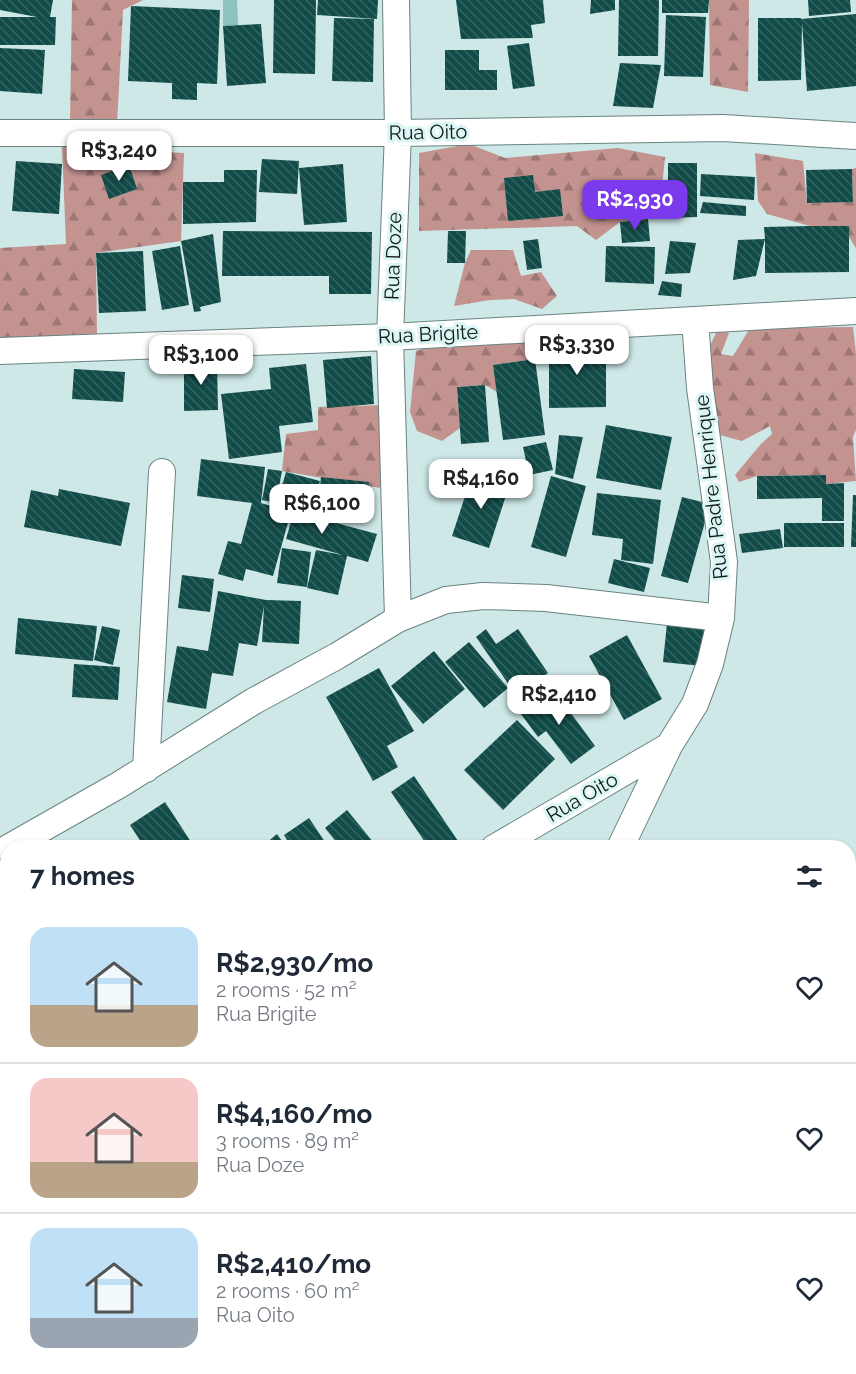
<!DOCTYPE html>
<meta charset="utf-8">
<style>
body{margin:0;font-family:Raleway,sans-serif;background:#f2f2f3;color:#1f2937;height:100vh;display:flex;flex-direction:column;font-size:22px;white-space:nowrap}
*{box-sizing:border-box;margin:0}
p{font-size:20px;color:#747a83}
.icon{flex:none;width:33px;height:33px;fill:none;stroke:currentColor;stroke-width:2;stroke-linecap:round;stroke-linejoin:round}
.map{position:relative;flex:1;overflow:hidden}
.details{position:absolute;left:0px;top:840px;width:856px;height:534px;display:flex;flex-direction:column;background:#fff;border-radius:24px 24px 0 0;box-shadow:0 2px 4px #0004}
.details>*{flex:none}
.price{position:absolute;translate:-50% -51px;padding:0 14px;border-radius:12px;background:#fff;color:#222;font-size:20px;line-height:39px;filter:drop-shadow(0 2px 3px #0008)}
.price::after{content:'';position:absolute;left:50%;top:36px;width:18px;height:14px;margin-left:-9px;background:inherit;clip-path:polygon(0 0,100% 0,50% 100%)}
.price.current{background:#7c3aed;color:#fff}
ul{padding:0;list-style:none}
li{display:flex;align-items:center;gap:18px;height:150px;padding:0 30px}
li+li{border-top:2px solid #e0e1e3}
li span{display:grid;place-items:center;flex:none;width:168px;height:120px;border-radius:18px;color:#555}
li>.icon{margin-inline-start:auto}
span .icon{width:72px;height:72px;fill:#fffc;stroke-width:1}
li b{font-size:26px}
h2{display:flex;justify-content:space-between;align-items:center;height:72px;padding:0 30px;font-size:26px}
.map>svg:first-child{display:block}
</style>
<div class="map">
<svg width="856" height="1374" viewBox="0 0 856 1374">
<defs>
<pattern id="forest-firs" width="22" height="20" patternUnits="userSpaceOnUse" patternTransform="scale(1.5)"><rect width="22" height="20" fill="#c39390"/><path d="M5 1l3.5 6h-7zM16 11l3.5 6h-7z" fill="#9d7775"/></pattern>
<pattern id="building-back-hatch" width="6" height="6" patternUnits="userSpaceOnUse" patternTransform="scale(1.5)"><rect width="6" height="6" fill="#124c49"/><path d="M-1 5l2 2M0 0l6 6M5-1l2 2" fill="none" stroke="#336260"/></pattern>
</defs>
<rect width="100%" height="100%" fill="#cde8e6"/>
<path fill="url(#forest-firs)" d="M 72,0 L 143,0 L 123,10 L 117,124 L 70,120 Z
M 709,0 L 749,0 L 748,92 L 710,85 Z
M 469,144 L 505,158 L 618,148 L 665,157 L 659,218 L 620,222 L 596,240 L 577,226 L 419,231 L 419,153 Z
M 62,146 L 184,153 L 181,241 L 96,253 L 97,335 L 0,347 L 0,248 L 66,244 Z
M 755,153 L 803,161 L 807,203 L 853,201 L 852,169 L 856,168 L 856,248 L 849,237 L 849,226 L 810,226 L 767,214 L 758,201 Z
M 471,250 L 513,250 L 521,276 L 541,272 L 557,296 L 542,309 L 514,299 L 490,300 L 454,306 L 465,263 Z
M 853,327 L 856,353 L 856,430 L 853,437 L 856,481 L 826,484 L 826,475 L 757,476 L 739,482 L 735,475 L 761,444 L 772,434 L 770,426 L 742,441 L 716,434 L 706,354 L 718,329 L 729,333 L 721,354 L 733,356 L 750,328 Z
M 537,336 L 535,359 L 493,365 L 497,392 L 485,385 L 457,387 L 460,428 L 442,441 L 417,431 L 410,412 L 416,351 L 464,337 Z
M 385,405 L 385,460 L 380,488 L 282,471 L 286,434 L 318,430 L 318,407 Z
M 7,1133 L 7,1232 L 0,1218 L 0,1137 Z
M 7,1261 L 8,1366 L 36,1367 L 22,1374 L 0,1374 L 0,1265 Z
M 423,1366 L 803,1366 L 803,1367 L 799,1374 L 416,1374 Z"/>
<path fill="#8cc3bf" d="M 223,0 L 237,0 L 238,25 L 223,26 Z"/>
<path fill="url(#building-back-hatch)" d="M 0,0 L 53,0 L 50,17 L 56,17 L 55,45 L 0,45 L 0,17 L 37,17 L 0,10 Z
M 274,0 L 316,0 L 315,74 L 273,73 Z
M 318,0 L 378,0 L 377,19 L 317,15 Z
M 456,0 L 543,0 L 545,23 L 531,25 L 533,38 L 461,39 Z
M 591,0 L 615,0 L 615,10 L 590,14 Z
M 619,0 L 659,0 L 658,56 L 618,56 Z
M 662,0 L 709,0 L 708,13 L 662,13 Z
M 808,0 L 850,0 L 851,12 L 809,16 Z
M 131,6 L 220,10 L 217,84 L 197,83 L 197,100 L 172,99 L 172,83 L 128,81 Z
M 856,14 L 856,86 L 807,91 L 802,23 L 801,80 L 758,81 L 758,18 L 801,18 L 801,19 Z
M 666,15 L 706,17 L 703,77 L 664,76 Z
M 334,18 L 374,19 L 373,82 L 332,81 Z
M 261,24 L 266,83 L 227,86 L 223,26 Z
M 529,43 L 535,86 L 513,89 L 507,46 Z
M 0,48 L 45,50 L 42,94 L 0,91 Z
M 445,50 L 479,50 L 479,70 L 497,70 L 497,90 L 445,90 Z
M 620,63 L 661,65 L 653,108 L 613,106 Z
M 262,159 L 299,161 L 297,194 L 259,192 Z
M 16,161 L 62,164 L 59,214 L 12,211 Z
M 668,163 L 697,163 L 697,217 L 668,218 Z
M 343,164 L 347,222 L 304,225 L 299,168 Z
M 129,165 L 137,189 L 109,199 L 101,175 Z
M 852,169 L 853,202 L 807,203 L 806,170 Z
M 224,170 L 257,170 L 256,222 L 183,224 L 183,182 L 224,182 Z
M 701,174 L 755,177 L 754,200 L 700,196 Z
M 533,175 L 535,192 L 560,189 L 563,216 L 508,221 L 504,178 Z
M 703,202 L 746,206 L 746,216 L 700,213 Z
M 648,219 L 650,241 L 622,243 L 620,222 Z
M 810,226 L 849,226 L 849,272 L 765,273 L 765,239 L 756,276 L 733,280 L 738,240 L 765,239 L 764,227 Z
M 223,231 L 372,232 L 371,294 L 329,294 L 329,276 L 222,276 Z
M 448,231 L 466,231 L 465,263 L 447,263 Z
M 213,234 L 221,302 L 200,307 L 201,311 L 194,312 L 181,241 Z
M 538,239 L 542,268 L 527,270 L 523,241 Z
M 670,241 L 696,243 L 690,273 L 665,274 Z
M 180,246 L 189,305 L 162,310 L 152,251 Z
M 606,246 L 655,247 L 654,284 L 605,282 Z
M 143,251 L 146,311 L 99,313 L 96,253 Z
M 662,281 L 682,284 L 681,297 L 658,295 Z
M 549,344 L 606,344 L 606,407 L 549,408 Z
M 371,356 L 374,404 L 327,408 L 323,360 Z
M 535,359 L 545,435 L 503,440 L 493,365 Z
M 184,361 L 217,361 L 218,410 L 184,411 Z
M 306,364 L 313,422 L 279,426 L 282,452 L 229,459 L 221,394 L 271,389 L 269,368 Z
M 74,369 L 125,372 L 123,402 L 72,399 Z
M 485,385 L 489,442 L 461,444 L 457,387 Z
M 606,425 L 672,437 L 661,490 L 596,478 Z
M 559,435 L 583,437 L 573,479 L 555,474 Z
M 546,442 L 553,470 L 529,475 L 523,447 Z
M 201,459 L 265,467 L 261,503 L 291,512 L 273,576 L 246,569 L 243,581 L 218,574 L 228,541 L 241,544 L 252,503 L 197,496 Z
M 268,469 L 282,471 L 276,503 L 262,500 Z
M 286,472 L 320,481 L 310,516 L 377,534 L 368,562 L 347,556 L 338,595 L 307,588 L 316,550 L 343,555 L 286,539 L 294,511 L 276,506 Z
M 473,472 L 510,483 L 489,548 L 452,536 Z
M 826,475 L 826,484 L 844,483 L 844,521 L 822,521 L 822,498 L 757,499 L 757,476 Z
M 551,476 L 586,486 L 566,557 L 531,547 Z
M 321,477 L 369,482 L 365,519 L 317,514 Z
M 59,489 L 130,503 L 121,546 L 24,527 L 31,490 L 58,496 Z
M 597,493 L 661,500 L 653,564 L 621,560 L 623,539 L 592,535 Z
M 853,495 L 856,495 L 856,547 L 851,547 Z
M 682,497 L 710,504 L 688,583 L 661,576 Z
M 784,523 L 844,523 L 844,547 L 784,547 Z
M 780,529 L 783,548 L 742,553 L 739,534 Z
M 282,548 L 311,552 L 307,587 L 277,583 Z
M 614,559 L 650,568 L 644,592 L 608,583 Z
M 182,575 L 214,579 L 210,612 L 178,608 Z
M 218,591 L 266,600 L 301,601 L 299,644 L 262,642 L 264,606 L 257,646 L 239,643 L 233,676 L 212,673 L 206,709 L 167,702 L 177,646 L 208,651 Z
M 18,618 L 97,626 L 93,661 L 15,654 Z
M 667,623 L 706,627 L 702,666 L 663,662 Z
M 102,626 L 120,630 L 113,665 L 94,660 Z
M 486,629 L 496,644 L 518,629 L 548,673 L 516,695 L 476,637 Z
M 627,635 L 662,699 L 624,720 L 589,656 Z
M 469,642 L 508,688 L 484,708 L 445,662 Z
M 434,651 L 465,689 L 423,724 L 391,686 Z
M 74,664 L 120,667 L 118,700 L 72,697 Z
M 379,668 L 414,731 L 387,746 L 398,767 L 373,781 L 326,697 Z
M 554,690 L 595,746 L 571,764 L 546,731 L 538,737 L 521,714 Z
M 517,720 L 555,759 L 503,810 L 464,770 Z
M 414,776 L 458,841 L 448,848 L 429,848 L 391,792 Z
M 165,802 L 193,845 L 190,848 L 145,848 L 130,825 Z
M 347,810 L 378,848 L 341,848 L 325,828 Z
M 309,818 L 329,848 L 292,848 L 284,835 Z
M 277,834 L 287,848 L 260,848 Z
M 8,908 L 8,937 L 0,926 L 0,913 Z
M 0,1016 L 8,1027 L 8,1050 L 0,1054 Z
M 8,1053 L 8,1090 L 0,1080 L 0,1058 Z
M 0,1192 L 8,1201 L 8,1252 L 4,1254 L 0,1249 Z
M 280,1366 L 312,1366 L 316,1374 L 285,1374 Z"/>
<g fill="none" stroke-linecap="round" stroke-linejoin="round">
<g stroke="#698380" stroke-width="28">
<path id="street" d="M 396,0 L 398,133 L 390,337 L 398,619
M 0,133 L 398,133 L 723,128 L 856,136
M 0,351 L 390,337 L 856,311
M 146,769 L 162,472
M 8,848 L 119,785 L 254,701 L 337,656 L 398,619 L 446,600 L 483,596 L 546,598 L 721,618
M 494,848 L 669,746
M 620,848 L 669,746 L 695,704 L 710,664 L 721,618 L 724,562 L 700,388 L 695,320
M 0,1128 L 8,1124
M 53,1374 L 66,1366"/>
</g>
<use href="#street" stroke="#fff" stroke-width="26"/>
</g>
<g text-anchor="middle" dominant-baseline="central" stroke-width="6" stroke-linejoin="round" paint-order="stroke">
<g font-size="20" fill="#111b1a" stroke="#daf5f3">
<text transform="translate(428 132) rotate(-1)">Rua Oito</text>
<text transform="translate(393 256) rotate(-88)">Rua Doze</text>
<text transform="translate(428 334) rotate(-3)">Rua Brigite</text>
<text transform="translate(711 487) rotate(-96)">Rua Padre Henrique</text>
<text transform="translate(582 797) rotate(-30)">Rua Oito</text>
</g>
</g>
</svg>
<b class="price" style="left:119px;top:182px">R$3,240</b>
<b class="price current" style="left:635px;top:231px">R$2,930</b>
<b class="price" style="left:577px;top:376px">R$3,330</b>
<b class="price" style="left:201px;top:386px">R$3,100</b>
<b class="price" style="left:481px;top:510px">R$4,160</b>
<b class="price" style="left:322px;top:535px">R$6,100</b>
<b class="price" style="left:559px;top:726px">R$2,410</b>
<section class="details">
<h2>7 homes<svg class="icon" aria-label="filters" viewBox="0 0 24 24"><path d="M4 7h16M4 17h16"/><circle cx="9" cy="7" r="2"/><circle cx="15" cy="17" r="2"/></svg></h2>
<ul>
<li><span style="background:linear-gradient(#bfe0f5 65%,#b9a48a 0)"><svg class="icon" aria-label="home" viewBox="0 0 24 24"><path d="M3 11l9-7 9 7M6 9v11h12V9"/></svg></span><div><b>R$2,930/mo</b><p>2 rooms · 52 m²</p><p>Rua Brigite</p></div><svg class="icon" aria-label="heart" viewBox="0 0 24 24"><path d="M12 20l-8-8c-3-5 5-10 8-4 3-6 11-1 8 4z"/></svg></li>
<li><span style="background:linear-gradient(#f6c9c9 70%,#b9a48a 0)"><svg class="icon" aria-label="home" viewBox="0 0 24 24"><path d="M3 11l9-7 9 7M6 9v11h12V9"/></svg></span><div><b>R$4,160/mo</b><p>3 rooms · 89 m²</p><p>Rua Doze</p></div><svg class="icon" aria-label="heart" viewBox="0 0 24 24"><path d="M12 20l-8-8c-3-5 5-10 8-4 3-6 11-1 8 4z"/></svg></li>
<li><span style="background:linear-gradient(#bfe0f5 75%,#9aa5b1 0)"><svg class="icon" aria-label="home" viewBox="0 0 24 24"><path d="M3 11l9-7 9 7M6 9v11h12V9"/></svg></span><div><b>R$2,410/mo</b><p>2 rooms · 60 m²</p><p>Rua Oito</p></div><svg class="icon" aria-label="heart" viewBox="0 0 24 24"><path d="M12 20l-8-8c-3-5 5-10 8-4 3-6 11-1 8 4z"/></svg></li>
</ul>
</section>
</div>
